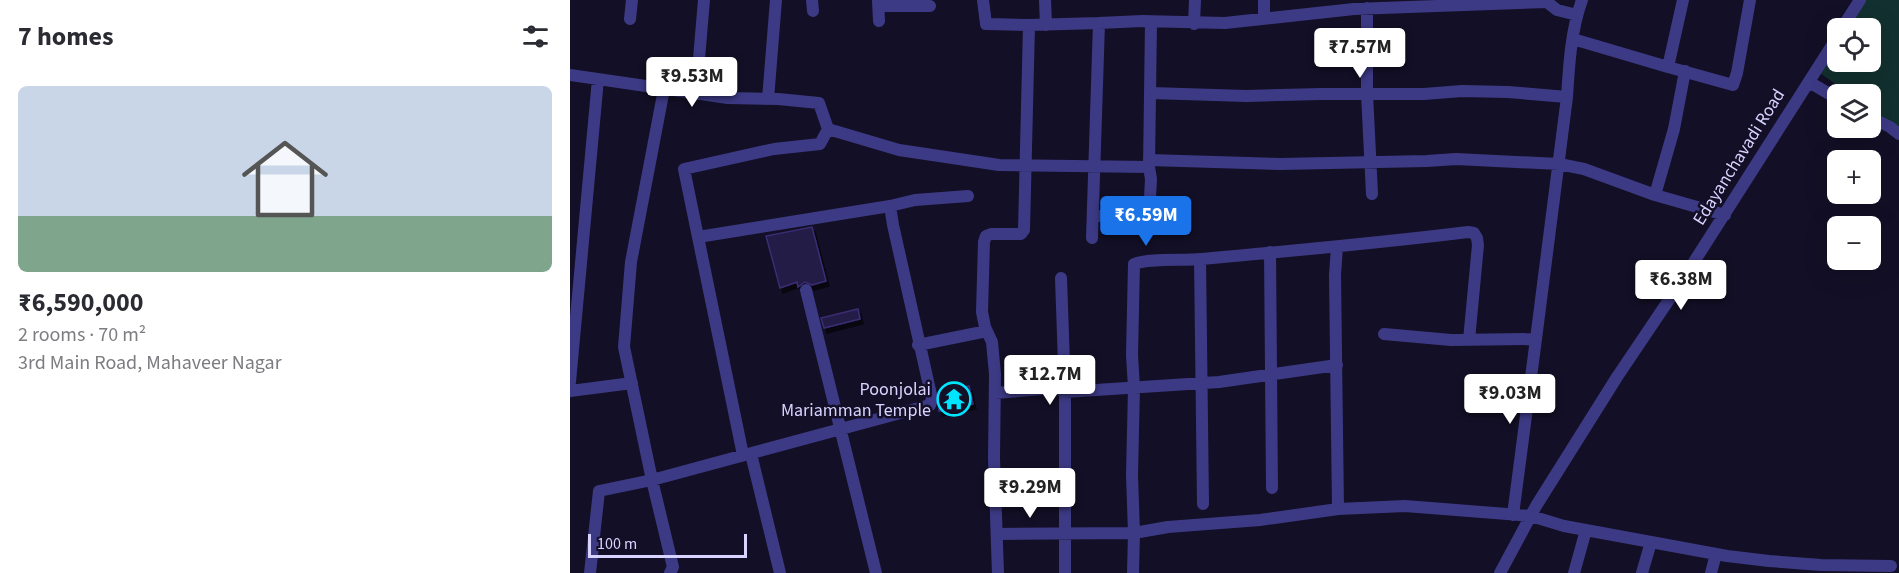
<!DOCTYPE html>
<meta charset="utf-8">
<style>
body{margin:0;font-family:"Source Sans 3",sans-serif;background:#f7f7f7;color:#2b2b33;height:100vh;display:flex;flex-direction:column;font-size:22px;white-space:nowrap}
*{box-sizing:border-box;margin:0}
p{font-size:20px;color:#7c7c81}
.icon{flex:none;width:33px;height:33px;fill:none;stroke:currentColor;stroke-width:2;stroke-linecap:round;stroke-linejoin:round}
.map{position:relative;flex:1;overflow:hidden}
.drawer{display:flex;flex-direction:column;background:#fff;width:570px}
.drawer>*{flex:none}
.buttons{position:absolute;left:1257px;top:18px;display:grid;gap:12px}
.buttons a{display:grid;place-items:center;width:54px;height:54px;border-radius:9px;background:#fff;box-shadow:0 6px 24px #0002;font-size:30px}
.scale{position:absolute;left:18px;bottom:15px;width:159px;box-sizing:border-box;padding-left:6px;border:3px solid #d9d4ff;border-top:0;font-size:16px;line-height:21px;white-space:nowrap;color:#d9d4ff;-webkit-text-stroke:4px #130f26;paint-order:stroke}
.price{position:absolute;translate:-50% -51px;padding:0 14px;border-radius:6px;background:#fff;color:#222;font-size:20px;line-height:39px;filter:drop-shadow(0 2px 3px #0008)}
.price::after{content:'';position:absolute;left:50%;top:36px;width:18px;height:14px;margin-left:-9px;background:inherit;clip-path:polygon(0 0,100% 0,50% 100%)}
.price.active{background:#1a73e8;color:#fff}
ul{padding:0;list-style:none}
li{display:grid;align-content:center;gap:12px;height:318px;padding:0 18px}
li+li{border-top:2px solid #e1e1e2}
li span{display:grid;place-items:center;height:186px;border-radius:9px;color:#555}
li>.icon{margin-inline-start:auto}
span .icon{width:108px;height:108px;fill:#fffc;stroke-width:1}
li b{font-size:26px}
h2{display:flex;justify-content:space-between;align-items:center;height:72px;padding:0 18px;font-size:26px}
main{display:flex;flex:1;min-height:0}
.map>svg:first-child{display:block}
</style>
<main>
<section class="drawer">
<h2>7 homes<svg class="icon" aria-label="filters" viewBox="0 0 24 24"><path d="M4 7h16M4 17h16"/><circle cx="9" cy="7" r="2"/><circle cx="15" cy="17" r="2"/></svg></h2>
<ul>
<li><span style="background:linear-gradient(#c9d6e8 70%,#7fa58c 0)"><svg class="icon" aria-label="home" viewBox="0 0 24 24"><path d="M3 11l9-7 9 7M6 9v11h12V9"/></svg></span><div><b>₹6,590,000</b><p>2 rooms · 70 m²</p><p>3rd Main Road, Mahaveer Nagar</p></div></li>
</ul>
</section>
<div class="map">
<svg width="1329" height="573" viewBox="0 0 1329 573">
<defs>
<filter id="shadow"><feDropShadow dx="3" dy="5" stdDeviation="0" flood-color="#0009"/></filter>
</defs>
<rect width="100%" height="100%" fill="#130f26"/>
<path fill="#12302f" d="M 1290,0 L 1329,0 L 1329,133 L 1301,111 L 1300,94 L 1279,94 L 1246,70 L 1267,36 L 1268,62 L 1300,62 L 1300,28 L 1272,28 Z"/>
<path fill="#241b47" stroke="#3b2d73" stroke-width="1.5" filter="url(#shadow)" d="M 242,227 L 256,281 L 242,285 L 235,282 L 228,287 L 227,282 L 210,288 L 196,236 Z
M 288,309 L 290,319 L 254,328 L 251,318 Z
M 399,386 L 403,404 L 369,411 L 369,393 Z"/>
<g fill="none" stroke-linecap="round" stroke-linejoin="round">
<path stroke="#3d3a85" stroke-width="12" d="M 242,0 L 243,11
M 308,0 L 309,21
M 413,0 L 416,24 L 459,25 L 529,23
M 475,0 L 476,25
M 977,2 L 987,10 L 1007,15
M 309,6 L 360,6
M 797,8 L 797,94 L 802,194
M 694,18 L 694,0
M 60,19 L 62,0
M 624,24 L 625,0
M 1272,28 L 1290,0
M 1003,39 L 1098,67 L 1113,0
M 1098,67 L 1163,85 L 1167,73 L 1180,0
M 0,75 L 158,98 L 208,99 L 249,103 L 258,129
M 1239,82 L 1268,99
M 581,93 L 676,96 L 751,94 L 854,94 L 892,91 L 938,92 L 997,97
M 126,94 L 134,0
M 198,99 L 206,0
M 1300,117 L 1320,127 L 1329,134
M 579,160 L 710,164 L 857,161 L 886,159 L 989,164 L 1014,169 L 1085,195 L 1155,215
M 1085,195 L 1104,129 L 1115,71
M 523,216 L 579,216 L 581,179 L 579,167 L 581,22
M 128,237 L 114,169 L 204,149 L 250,144 L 258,129 L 329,150 L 429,165 L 579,167
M 522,238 L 529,23 L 572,21 L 655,23 L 784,9 L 977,2 L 977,0
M 767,247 L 765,275 L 768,509
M 700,252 L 702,488
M 630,259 L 633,504
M 491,278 L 495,392 L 495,573
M 236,290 L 306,573
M 814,334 L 881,340 L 966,339 L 997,97 C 999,65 1001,30 1012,0
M 899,340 L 908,245 L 907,238 L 904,233 L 898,232 C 809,243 721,251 632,259 C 613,261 580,258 564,264 L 562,355 L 564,388 L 562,475 L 564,533 L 598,527 L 690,520 L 768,509 L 835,506 L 961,516 L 994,526 L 1157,556 L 1199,561 L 1251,565 L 1321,566
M 348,345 L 417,331
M 0,382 L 28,79
M 0,391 L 62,383
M 425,393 L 486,388 L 495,392 L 649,382 L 767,365
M 181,454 L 210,573
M 173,455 L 128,237 L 320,206 L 345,200 L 398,196
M 943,515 L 966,339
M 427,534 L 564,533 L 563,573
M 20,573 L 29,491 L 82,480 L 54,347 L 61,262 L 94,89
M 100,573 L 103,567 L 82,480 L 360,405 L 362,399 L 323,225 L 320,206
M 428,573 L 424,458 L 425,374 L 422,342 L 415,327 L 412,312 L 414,242 L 416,236 L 421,234 L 451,234 L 454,230 L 459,25
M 930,573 L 966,506 L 1047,377 L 1115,276 L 1268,36
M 1004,573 L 1016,530
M 1072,573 L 1081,542
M 1141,573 L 1146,554"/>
</g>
<defs>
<g id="temple-ring" transform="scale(1.725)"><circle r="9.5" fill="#130f26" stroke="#00e5ff" stroke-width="1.5"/><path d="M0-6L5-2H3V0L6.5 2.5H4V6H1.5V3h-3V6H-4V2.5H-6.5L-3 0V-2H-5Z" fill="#00e5ff"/></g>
</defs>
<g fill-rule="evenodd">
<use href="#temple-ring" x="384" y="399"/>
</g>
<g text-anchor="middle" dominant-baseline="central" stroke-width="5" stroke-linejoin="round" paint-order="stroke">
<g font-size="18" fill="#d9d4ff" stroke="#130f26">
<text transform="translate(1169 157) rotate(-58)">Edayanchavadi Road</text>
</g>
<g font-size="18" fill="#d9d4ff" stroke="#130f26" text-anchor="end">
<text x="361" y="389">Poonjolai<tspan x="361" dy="21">Mariamman Temple</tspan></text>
</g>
</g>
</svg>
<div class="buttons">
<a><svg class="icon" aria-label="locate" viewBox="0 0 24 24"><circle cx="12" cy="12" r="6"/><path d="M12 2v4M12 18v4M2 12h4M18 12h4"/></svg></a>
<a><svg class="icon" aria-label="layers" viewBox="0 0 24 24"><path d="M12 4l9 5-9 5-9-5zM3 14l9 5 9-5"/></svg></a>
<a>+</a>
<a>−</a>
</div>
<div class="scale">100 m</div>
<b class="price" style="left:790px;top:79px">₹7.57M</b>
<b class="price" style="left:122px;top:108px">₹9.53M</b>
<b class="price active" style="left:576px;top:247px">₹6.59M</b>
<b class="price" style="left:1111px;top:311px">₹6.38M</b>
<b class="price" style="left:480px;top:406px">₹12.7M</b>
<b class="price" style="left:940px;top:425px">₹9.03M</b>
<b class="price" style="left:460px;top:519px">₹9.29M</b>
</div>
</main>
